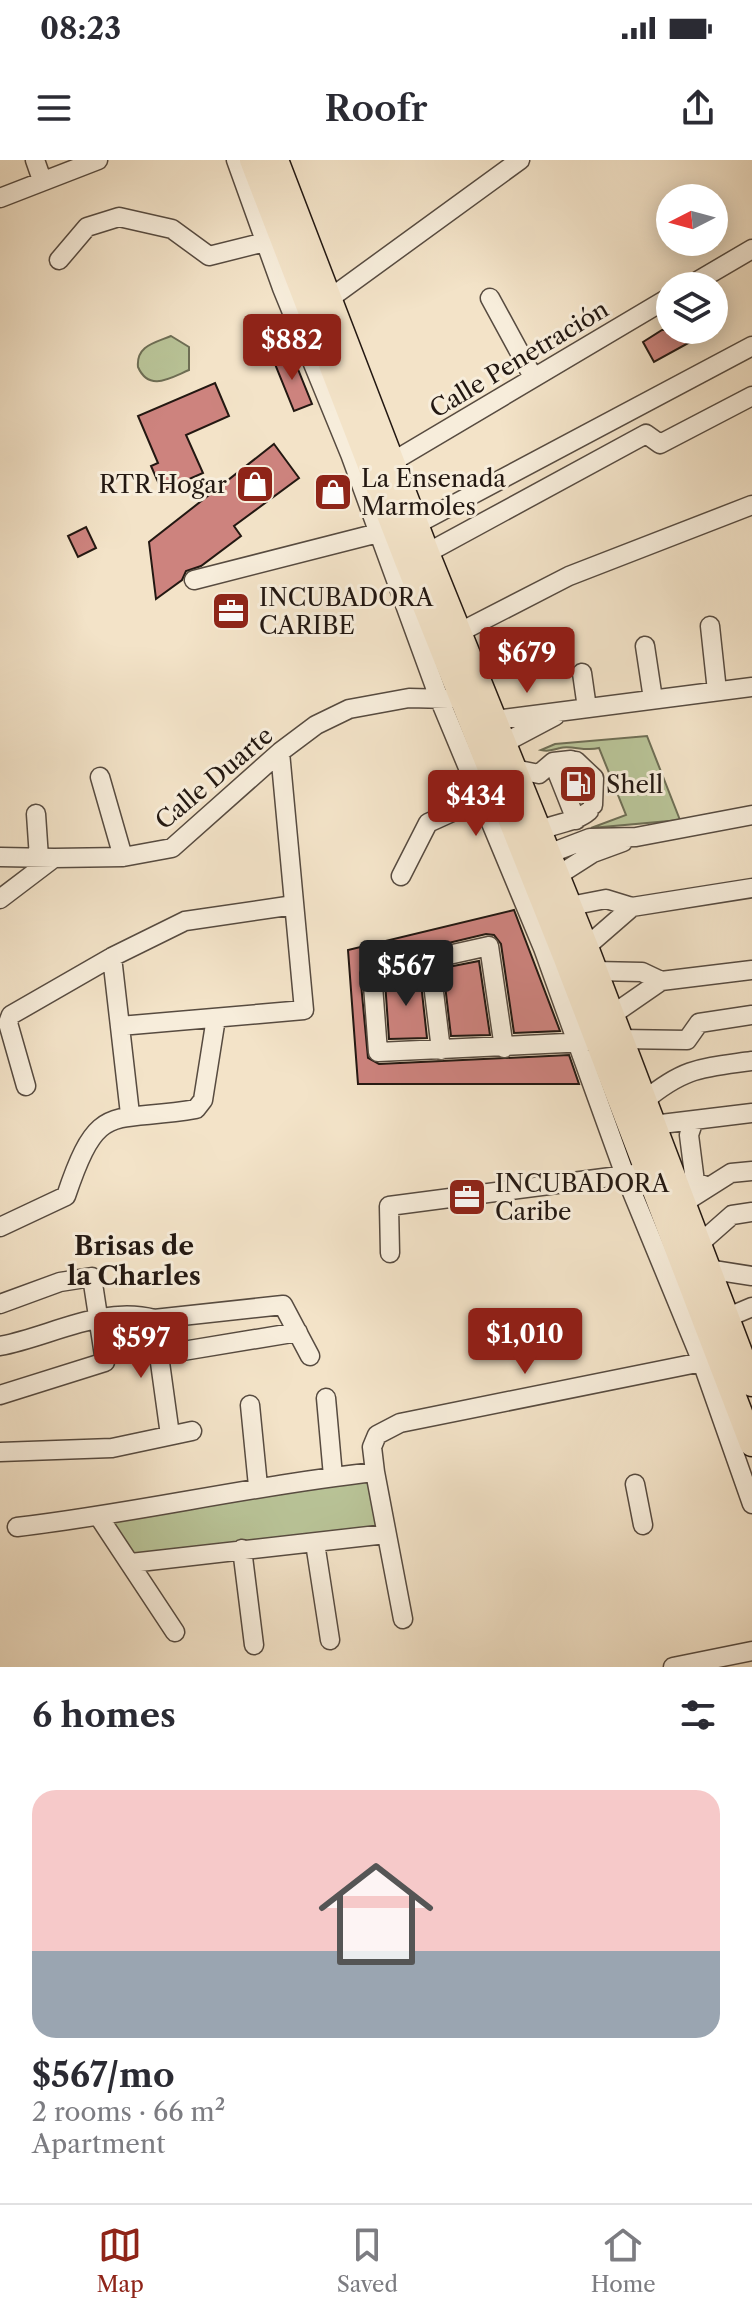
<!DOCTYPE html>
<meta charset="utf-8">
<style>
body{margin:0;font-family:"Libre Caslon Text",serif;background:#f7f7f7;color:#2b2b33;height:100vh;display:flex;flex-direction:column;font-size:30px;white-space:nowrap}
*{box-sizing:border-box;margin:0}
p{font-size:26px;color:#7c7c81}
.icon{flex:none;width:44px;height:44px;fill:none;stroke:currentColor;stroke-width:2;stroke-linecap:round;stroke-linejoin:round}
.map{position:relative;height:1507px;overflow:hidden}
.sheet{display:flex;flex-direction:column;background:#fff;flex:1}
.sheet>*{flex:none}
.needle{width:52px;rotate:264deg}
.fabs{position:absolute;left:656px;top:24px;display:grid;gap:16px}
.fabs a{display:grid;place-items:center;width:72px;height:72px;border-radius:50%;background:#fff;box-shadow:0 4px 20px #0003;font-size:40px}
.price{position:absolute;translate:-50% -68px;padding:0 18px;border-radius:8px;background:#8f2418;color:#fff;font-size:26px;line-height:52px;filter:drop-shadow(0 2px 4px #0008)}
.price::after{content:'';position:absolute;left:50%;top:48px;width:24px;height:18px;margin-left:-12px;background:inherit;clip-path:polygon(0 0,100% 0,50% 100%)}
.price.active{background:#222;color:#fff}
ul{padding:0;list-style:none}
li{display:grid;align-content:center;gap:16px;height:424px;padding:0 32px}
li+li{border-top:2px solid #e1e1e2}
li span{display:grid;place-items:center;height:248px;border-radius:24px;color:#555}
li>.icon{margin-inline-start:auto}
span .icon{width:144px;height:144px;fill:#fffc;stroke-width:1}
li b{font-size:34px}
h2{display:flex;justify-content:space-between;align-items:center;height:96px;padding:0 32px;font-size:34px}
.status{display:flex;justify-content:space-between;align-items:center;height:56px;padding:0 40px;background:#fff;direction:ltr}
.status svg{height:22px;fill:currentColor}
header{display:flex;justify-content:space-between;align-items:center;height:104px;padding:0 32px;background:#fff;font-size:36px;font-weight:600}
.dock{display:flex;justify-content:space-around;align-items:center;height:112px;border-top:2px solid #e1e1e2;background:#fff;font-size:22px;color:#7c7c81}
.dock a{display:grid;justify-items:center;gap:4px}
.dock .active{color:#8f2418}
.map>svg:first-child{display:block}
</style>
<div class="status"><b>08:23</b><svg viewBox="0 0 49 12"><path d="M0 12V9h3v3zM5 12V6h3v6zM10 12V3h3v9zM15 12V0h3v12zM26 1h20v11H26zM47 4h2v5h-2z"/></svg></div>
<header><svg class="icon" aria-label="menu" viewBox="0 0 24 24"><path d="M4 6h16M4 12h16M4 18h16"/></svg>Roofr<svg class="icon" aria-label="share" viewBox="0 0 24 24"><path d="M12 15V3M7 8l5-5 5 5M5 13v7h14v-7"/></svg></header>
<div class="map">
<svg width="752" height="1507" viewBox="0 0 752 1507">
<rect width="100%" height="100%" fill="#f3e3c8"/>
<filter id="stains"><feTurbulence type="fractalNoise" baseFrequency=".0025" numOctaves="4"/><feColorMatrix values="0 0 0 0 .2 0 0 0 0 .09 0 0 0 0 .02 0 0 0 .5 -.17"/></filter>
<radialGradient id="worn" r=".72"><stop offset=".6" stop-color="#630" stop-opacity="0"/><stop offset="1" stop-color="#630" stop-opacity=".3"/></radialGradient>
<path fill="#b9c498" stroke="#6e6e55" stroke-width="2" d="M 171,176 L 189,187 L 189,210 C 170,218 149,232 138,207 C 136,186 154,183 171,176 Z
M 647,576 L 680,660 L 591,668 L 626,655 L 599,588 C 585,592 572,585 560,588 C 551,590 550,592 541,590 L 555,584 Z
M 369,1320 L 377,1367 L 137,1399 L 110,1369 L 112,1359 Z"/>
<path fill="#cd837e" stroke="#231812" stroke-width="2" d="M 662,170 L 712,170 L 654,202 L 643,182 Z
M 291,192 L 312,244 L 294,251 L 273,199 Z
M 215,223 L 229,256 L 186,275 L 203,313 L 162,331 L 151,306 L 158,303 L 138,256 Z
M 274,284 L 299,318 L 234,366 L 241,376 L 201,406 L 186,411 L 182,420 L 156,439 L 149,382 Z
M 86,367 L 96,388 L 78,397 L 68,376 Z
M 514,750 L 560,871 L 514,873 L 501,784 L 494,775 L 486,774 L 364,803 L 360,813 L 368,898 L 379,904 L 569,895 L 579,924 L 358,924 L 348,790 Z
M 479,801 L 490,875 L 451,876 L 443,808 Z
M 420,814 L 427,878 L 389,879 L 385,821 Z"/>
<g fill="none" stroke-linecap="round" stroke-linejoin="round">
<path stroke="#c9baa4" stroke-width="18" stroke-dasharray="18 9" stroke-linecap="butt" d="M 573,627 L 584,622"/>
<g stroke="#574b40" stroke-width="21">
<path id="minor" d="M 35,0 L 42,20
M 236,0 L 282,128 L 350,294 L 439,538 L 543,788 L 625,1015 L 702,1202 L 752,1344
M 0,38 L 98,0
M 59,100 L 87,67 L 119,57 L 172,69 L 209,96 L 265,82
M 689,126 L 752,89
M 490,138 L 533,217
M 329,139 L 520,0
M 392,302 L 670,137
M 417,364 L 752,186
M 427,393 L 646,274 L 660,284 L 752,236
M 194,420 L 390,370
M 710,466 L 717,531
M 460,472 L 569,416 L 752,345
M 645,486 L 653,539
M 582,513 L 587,548
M 495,560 L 752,527
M 504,583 L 555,556
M 576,601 L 594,618 L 593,645
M 553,602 L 576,660
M 514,609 L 539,614 L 553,602 L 571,600
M 100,617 L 123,697
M 36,654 L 39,698
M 539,671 C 555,663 575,663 589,651
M 548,694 L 590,678 L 636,677 L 752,655
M 0,697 L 54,698
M 401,716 L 428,663 L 483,638
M 557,716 L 593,693 L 623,682
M 0,739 L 54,698 L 123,697 L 172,688 L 280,592 L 316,565 L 349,549 L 409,538 L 449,539
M 570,746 L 606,739 L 632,747 L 752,728
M 586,787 L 632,747
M 112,797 L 130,954
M 430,799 L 441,890
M 595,811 L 642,812 L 661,821 L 752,810
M 612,855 L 661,821
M 120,866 L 304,850 L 280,592
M 621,879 L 687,880 L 699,863 L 752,855
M 504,888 L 489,786 L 372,812 L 378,892 L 587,882
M 26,926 L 8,863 L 11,855 L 112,797 L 185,761 L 294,745
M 644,941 C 685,907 702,908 752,901
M 694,960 L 689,975 L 695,1022 L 706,1026
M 653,965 L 752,953
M 682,1044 L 731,1013 L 752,1011
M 0,1067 L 66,1036 C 99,938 110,964 196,949 L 203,940 L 216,858
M 698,1085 L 732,1055 L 752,1052
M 390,1093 L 389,1046 L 634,1014
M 707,1109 L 752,1116
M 0,1144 L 60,1122 L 92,1117 L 105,1202 L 0,1235
M 726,1158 L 752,1147
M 154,1159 L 170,1275
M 0,1186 C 49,1177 103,1145 154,1159 L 283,1145 L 310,1196
M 159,1195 L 298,1172
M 326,1238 L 333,1316
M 250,1245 L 258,1326
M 0,1292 L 112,1288 L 192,1271
M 635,1324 L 643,1365
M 99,1357 L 175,1472
M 17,1367 C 137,1353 254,1325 375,1312
M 315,1383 L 330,1480
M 242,1389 L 254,1485
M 131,1403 L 386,1374
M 403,1459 L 375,1312 L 372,1287 L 377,1275 L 400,1263 L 712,1200
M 673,1507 L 752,1491"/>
</g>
<g stroke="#231812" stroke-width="27">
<path id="major" d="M 252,0 L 407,401 L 565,796 L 752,1284
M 276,0 L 427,393 L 586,787 L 752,1224"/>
</g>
<use href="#minor" stroke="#f7eddb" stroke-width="18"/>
<use href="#major" stroke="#f3e3c8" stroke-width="24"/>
</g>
<defs>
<g id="shop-square" transform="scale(2)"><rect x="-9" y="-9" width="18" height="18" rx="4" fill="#8f2418" stroke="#f7eddb"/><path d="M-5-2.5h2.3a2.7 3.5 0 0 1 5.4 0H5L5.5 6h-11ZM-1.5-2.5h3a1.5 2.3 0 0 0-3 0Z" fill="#fff"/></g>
<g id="office-square" transform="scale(2)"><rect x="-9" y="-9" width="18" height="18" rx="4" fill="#8f2418" stroke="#f7eddb"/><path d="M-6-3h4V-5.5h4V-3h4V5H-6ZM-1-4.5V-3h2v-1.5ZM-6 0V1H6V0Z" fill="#fff"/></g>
<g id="fuel-square" transform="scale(2)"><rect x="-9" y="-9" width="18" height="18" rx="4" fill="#8f2418" stroke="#f7eddb"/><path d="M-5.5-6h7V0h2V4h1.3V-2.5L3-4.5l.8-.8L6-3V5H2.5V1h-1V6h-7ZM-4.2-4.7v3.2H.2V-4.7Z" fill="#fff"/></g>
</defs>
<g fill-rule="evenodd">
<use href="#shop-square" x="255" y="324"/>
<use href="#shop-square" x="333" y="332"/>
<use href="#office-square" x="231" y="451"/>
<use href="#fuel-square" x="578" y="624"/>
<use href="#office-square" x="467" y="1037"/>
</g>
<g text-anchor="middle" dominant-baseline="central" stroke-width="6" stroke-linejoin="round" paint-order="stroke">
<g font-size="24" fill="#231812" stroke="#f7eddb">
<text transform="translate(519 199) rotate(-31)">Calle Penetración</text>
<text transform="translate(214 618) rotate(-40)">Calle Duarte</text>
</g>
<g font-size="24" fill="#231812" stroke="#f7eddb" text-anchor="start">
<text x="361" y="318">La Ensenada<tspan x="361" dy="28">Marmoles</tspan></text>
<text x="227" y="324" text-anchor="end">RTR Hogar</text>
<text x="259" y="437">INCUBADORA<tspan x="259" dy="28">CARIBE</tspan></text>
<text x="606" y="624">Shell</text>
<text x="495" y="1023">INCUBADORA<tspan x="495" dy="28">Caribe</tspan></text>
</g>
<g font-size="26" font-weight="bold" fill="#231812" stroke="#f7eddb">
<text x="134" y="1086">Brisas de<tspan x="134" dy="30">la Charles</tspan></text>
</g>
</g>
<rect width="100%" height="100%" filter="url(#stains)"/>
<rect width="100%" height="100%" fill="url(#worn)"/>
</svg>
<div class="fabs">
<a><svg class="needle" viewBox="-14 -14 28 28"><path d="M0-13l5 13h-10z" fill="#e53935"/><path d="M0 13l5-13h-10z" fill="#7c7c81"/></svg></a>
<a><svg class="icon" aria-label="layers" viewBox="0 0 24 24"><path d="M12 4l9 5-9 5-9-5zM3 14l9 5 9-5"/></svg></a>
</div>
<b class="price" style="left:292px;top:222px">$882</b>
<b class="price" style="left:527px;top:535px">$679</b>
<b class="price" style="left:476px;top:678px">$434</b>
<b class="price active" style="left:406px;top:848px">$567</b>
<b class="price" style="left:525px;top:1216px">$1,010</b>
<b class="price" style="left:141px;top:1220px">$597</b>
</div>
<section class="sheet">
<h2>6 homes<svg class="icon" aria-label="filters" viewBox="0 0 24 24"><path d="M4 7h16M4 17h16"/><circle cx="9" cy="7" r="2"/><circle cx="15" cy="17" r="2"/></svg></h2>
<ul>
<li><span style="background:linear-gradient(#f6c9c9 65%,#9aa5b1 0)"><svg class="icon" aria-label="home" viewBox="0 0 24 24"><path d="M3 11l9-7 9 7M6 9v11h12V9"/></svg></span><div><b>$567/mo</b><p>2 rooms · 66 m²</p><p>Apartment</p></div></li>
</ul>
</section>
<nav class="dock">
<a class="active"><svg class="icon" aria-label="map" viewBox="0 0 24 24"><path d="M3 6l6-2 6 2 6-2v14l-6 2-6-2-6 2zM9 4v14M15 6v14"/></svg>Map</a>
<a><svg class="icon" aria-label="saved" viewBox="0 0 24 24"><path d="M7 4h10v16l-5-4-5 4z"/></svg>Saved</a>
<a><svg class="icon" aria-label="home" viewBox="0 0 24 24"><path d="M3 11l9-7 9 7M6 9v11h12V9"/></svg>Home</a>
</nav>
